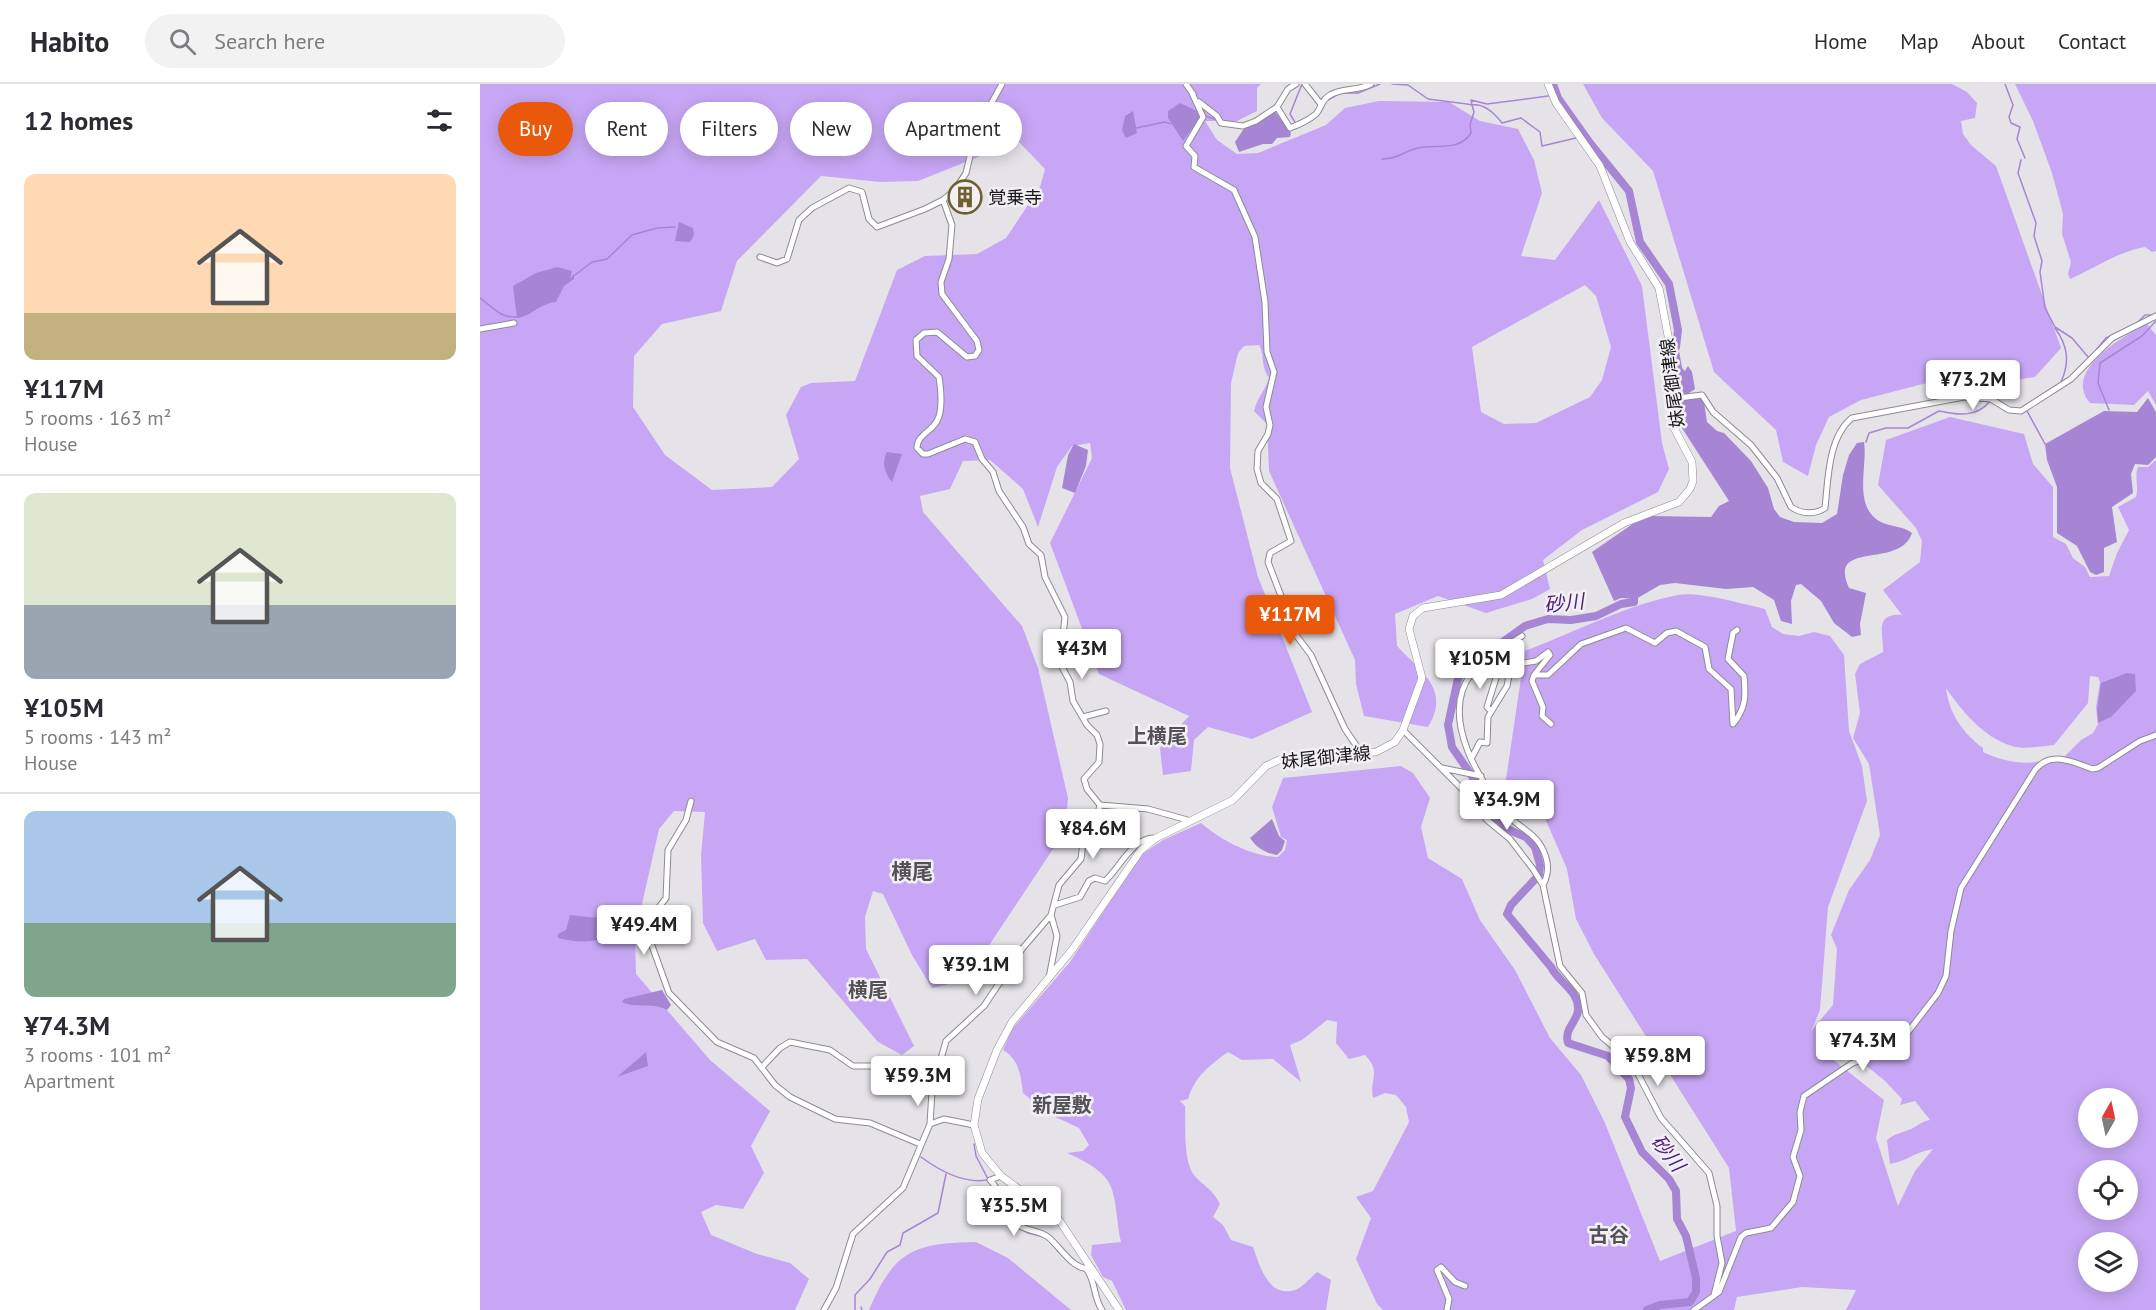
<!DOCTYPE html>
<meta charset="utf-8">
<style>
body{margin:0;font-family:"PT Sans","Noto Sans JP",sans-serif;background:#f2f2f3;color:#2b2b33;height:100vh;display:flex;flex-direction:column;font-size:22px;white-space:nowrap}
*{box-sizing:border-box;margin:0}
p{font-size:20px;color:#7c7c81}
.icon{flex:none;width:33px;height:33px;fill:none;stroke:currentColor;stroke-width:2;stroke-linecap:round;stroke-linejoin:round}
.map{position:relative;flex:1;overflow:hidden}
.side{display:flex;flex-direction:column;background:#fff;width:480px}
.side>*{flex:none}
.hud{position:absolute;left:18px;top:18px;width:570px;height:54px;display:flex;gap:12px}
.needle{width:39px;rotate:9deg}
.controls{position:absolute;left:1598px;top:1004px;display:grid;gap:12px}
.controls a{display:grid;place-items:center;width:60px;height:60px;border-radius:50%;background:#fff;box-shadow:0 3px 15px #0003;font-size:30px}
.price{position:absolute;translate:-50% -51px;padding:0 14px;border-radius:6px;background:#fff;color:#222;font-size:20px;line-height:39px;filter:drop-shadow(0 2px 3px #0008)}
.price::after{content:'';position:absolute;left:50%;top:36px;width:18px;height:14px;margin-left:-9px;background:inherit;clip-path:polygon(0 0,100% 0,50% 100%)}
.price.selected{background:#ea580c;color:#fff}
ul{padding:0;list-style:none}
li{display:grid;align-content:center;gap:12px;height:318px;padding:0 24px}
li+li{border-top:2px solid #e1e1e2}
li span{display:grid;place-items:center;height:186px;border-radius:12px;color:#555}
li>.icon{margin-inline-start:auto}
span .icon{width:108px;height:108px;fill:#fffc;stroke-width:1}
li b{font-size:26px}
h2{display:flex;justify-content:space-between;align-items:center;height:72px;padding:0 24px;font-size:26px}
.pill{padding:0 21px;border-radius:27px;background:#fff;box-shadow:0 3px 15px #0003;font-size:21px;line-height:54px}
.pill.selected{background:#ea580c;color:#fff}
header{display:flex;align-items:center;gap:36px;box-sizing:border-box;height:84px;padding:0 30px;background:#fff;border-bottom:2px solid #e1e1e2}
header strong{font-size:28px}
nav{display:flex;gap:33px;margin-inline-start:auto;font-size:21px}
.search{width:420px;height:54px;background:#f2f2f3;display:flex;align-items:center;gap:15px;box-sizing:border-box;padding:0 21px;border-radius:33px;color:#7c7c81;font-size:22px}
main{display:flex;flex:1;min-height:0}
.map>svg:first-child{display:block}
</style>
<header>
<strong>Habito</strong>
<div class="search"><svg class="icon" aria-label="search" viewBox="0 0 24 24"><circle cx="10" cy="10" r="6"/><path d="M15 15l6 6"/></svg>Search here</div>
<nav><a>Home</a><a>Map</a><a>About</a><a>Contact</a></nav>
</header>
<main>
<section class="side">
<h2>12 homes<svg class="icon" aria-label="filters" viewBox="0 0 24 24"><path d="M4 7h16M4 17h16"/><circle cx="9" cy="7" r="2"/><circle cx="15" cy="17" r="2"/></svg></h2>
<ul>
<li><span style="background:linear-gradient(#ffd9b3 75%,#c2b280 0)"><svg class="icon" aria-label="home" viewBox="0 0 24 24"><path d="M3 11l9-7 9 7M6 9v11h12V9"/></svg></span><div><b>¥117M</b><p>5 rooms · 163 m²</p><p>House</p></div></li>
<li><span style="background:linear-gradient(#dfe7d0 60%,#9aa5b1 0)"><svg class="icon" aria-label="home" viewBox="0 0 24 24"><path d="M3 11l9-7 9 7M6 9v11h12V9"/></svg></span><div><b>¥105M</b><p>5 rooms · 143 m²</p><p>House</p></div></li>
<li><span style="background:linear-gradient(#a9c7e8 60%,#7fa58c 0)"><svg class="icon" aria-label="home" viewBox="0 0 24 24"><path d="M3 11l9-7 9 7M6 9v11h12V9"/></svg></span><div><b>¥74.3M</b><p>3 rooms · 101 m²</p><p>Apartment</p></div></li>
</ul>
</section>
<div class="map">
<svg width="1676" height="1226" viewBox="0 0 1676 1226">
<rect width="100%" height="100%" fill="#e5e3e8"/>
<path fill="#c7a7f5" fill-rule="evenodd" d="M 0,0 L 781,0 L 777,4 L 777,27 L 757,37 L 725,37 L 737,56 L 757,70 L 778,69 L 846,41 L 865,24 L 899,17 L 969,18 L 1000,37 L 1038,45 L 1054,76 L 1062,109 L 1041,172 L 1075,176 L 1119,116 L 1162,202 L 1182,359 L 1189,385 L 1178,408 L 1102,446 L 1063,476 L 1070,505 L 1052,515 L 1006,529 L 958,512 L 915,530 L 917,562 C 941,588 971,605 948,643 L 884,632 L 876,600 L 875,576 L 789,387 L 787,340 L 774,327 C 777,314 785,307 789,294 C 780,281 785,271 779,261 L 764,262 L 758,269 L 751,299 L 750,384 L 778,493 L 832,628 L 772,655 L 728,643 L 714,656 L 711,687 L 683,691 L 680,664 L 709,632 L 619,590 L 570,459 L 612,374 L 610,359 L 592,362 L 577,383 L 558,443 L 543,405 L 510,376 L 483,377 L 470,405 L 440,412 L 443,428 L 542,542 L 558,584 L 588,714 L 585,747 L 486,896 L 452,904 L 432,871 L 403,810 L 393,807 L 385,833 L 386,865 L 434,962 L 422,971 L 398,958 L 327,875 L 286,876 L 275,855 L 237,867 L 223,839 L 221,771 L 225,728 L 194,727 L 179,745 L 155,851 L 156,890 L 230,976 L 290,1027 L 271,1062 L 284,1089 L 263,1125 L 236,1121 L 221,1128 L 231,1151 L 277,1170 L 310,1179 L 329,1195 L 315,1226 L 0,1226 ZM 538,57 L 565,85 L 560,103 L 526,154 L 497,170 L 445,172 L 417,186 L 375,297 L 331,299 L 321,303 L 306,331 L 319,375 L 292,403 L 232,406 L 185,371 L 153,323 L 154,272 L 182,240 L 241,227 L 257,177 L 341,92 L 400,98 L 438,97 ZM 1105,201 L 1116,212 L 1131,263 L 1122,296 L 1110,313 L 1056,339 L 1024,340 L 1001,328 L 992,263 Z
M 1103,0 L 1472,0 L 1487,8 L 1497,19 L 1495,34 L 1481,37 L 1483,50 L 1491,61 L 1516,82 L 1581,264 L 1555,293 L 1511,299 L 1470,293 L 1381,316 L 1349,333 L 1336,361 L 1328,392 L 1303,378 L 1296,346 L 1234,288 L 1173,87 L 1122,34 Z
M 1535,0 L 1676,0 L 1676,167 L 1672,168 L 1665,163 C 1637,168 1616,184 1590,195 L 1588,190 L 1591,178 L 1582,150 L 1583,130 L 1572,89 L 1553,37 Z
M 1667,240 L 1676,251 L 1676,321 L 1668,307 L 1654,321 L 1610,319 C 1582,287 1643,252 1667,240 Z
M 1470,333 L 1544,350 L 1553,380 L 1573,403 L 1573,453 L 1586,460 L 1593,474 L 1605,483 L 1610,493 L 1629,492 L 1637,469 L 1649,446 L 1638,423 L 1656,413 C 1659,402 1654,393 1658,383 L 1668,383 L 1676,376 L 1676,1226 L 1366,1226 L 1376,1206 L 1322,1203 L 1257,1213 L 1254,1226 L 903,1226 L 897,1220 L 876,1175 L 891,1134 L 876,1113 L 893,1107 L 929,1038 L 926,1023 L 916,1011 L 905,1009 L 893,1014 C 889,995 902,989 885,971 L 869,975 L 856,959 L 857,938 L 847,936 L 822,956 L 810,961 L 821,998 L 793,975 L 762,976 L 748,968 C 729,982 715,992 708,1015 L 700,1017 L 705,1022 C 706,1041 703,1071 712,1088 C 718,1099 732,1103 740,1120 L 733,1133 L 743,1141 L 751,1156 L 773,1163 C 780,1182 788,1214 815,1206 C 822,1204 831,1193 837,1188 L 851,1196 L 846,1226 L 646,1226 L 632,1197 L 623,1193 L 611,1171 L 612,1161 L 641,1158 C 631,1106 643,1094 587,1069 L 603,1067 L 609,1061 L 599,1044 L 565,1028 L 543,1009 C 541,992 539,975 523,966 L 532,945 L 590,878 L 661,771 L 683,756 L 721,739 C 741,756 770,772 798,773 L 805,766 L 807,756 L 801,753 L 792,723 L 803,694 L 921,682 L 933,689 L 950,714 L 941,743 L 948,774 L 982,795 L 1000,836 L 1035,886 L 1070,954 L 1101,991 L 1125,1039 L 1180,1177 L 1256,1147 L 1249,1084 L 1114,870 L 1096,835 L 1087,785 L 1061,725 L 1025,702 L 1045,567 C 1092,549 1149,520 1198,511 C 1219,507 1263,520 1285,525 L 1292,543 L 1303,550 L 1319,552 L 1334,548 L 1350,552 L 1364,571 L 1369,647 L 1382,682 L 1387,717 L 1348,823 L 1340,926 L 1331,947 L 1353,921 L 1357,865 L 1351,851 L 1369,806 L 1390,776 L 1400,751 L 1389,680 L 1373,654 L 1380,629 L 1375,590 L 1380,580 L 1403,568 C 1404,551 1393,529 1422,531 L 1403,506 L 1440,478 L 1442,457 L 1436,444 L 1398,401 L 1406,356 ZM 1610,592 L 1618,593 L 1620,598 L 1616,623 L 1618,640 L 1613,649 L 1601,656 L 1584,673 C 1572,671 1567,676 1556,678 C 1541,681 1516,675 1503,668 L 1503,664 C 1483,649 1469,630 1466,604 C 1481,626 1504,654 1532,662 C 1543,666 1562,662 1574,661 L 1608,619 ZM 1367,973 L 1384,980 L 1404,996 L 1422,1015 L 1420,1021 L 1435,1017 L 1450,1036 C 1442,1037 1438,1042 1431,1045 C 1422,1049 1415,1049 1407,1056 L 1410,1080 C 1425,1078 1437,1067 1453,1065 L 1435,1087 L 1418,1122 L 1396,1054 L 1404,1016 L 1351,974 ZM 1608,1014 L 1647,1014 L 1647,1053 L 1608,1053 ZM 1608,1086 L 1647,1086 L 1647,1125 L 1608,1125 ZM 1608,1158 L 1647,1158 L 1647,1197 L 1608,1197 Z
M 496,1158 L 528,1174 L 591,1226 L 389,1226 C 414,1167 433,1159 496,1158 Z"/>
<path fill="#a685d5" d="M 700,19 L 717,27 L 721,32 L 703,57 L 688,34 L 688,27 Z
M 794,26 L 811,49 L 810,53 L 797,54 L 792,60 L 783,60 L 759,68 L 755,58 L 765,43 Z
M 653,27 L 657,49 L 646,54 L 642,46 L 645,32 Z
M 199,138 L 213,144 L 214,151 L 210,158 L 195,157 Z
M 77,183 L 92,187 L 90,195 L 94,190 L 94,195 L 84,202 L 76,218 C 58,220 51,233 37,234 L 33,202 L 56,189 Z
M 1196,249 L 1202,284 L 1205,287 L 1208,282 L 1212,288 L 1215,305 L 1209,309 L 1210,313 L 1219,313 L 1224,318 L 1227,338 L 1237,347 L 1244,349 L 1271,377 L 1288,404 L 1294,425 L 1300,433 L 1314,438 L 1342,439 L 1357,430 L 1363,391 L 1369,371 L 1377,359 L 1384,358 C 1388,382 1372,423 1401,438 C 1410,443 1424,442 1432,449 C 1420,486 1347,455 1369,504 L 1386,509 L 1380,540 L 1381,551 L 1372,553 L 1354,539 L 1341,517 L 1321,500 L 1316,501 L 1311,517 L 1312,540 L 1301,537 L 1294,516 L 1273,503 L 1246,505 L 1195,499 L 1180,501 L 1156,515 L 1141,514 L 1134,517 L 1112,468 L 1154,439 L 1172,432 L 1231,433 L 1239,422 L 1249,417 L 1200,341 L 1197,319 L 1204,315 L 1197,303 L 1192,257 Z
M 1668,314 L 1676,328 L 1676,373 L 1668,381 L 1655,380 L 1651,390 L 1653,409 L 1632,423 L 1637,458 L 1624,464 L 1624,488 L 1616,491 L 1610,488 L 1597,462 L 1577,449 L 1577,403 L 1567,376 L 1565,360 L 1624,327 L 1657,328 Z
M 594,360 L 608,366 L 606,382 L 595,409 L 582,404 L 588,371 Z
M 407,368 L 422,370 L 412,398 C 405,390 401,378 407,368 Z
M 1647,589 L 1655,590 L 1656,607 L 1631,633 L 1618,639 L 1617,626 L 1621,599 Z
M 792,735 L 799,752 L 805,757 L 802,766 L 797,771 C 785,769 777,764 770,754 Z
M 136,825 L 141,846 C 119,859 102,860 78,854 L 78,850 L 86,846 L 90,831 L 117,834 Z
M 182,906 L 191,921 L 187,926 C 175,918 156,925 142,918 L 144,915 Z
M 166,968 L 168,982 L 137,993 Z"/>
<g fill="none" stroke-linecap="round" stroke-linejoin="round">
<path stroke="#a685d5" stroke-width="1.5" d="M 912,0 L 928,1 L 948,15 L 987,20 L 992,21 L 991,16 L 1007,20 L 1068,12
M 1525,0 L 1533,21 L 1529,33 L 1531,39 L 1540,43 L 1537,55 L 1545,74
M 864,9 L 878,9 L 900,0
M 848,16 L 857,11
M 723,31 L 737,36
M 816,40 L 810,30 L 822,0
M 656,44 L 685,38 L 691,40
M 902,75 C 919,75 924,67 938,64 C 956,60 979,68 991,49 L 990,41 L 994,28 L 992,21 C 1005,19 1015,30 1022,39 L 1041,34 L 1060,48 L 1062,62 L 1096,54
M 1541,76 L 1538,89 L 1556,139 L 1554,152 L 1562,177 L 1560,188 L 1565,224 L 1575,243 L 1592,254 L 1609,274
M 95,191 L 112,178 L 127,175 L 152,151 L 177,144 L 195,143
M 0,214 C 12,222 19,234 37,233
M 1658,238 L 1665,231 L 1671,231
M 1575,244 C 1588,262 1590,278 1581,298
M 1616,266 L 1626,254 L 1654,241
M 1629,326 L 1618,299 L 1620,279 L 1662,252 L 1676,237
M 1547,327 L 1565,360
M 1386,358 L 1389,349 L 1406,344 L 1428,344 L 1459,327 C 1477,331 1497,334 1510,317
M 494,1060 L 496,1072 L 509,1097
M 441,1073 C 460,1087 483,1100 507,1096
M 533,1140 L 548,1149 L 564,1153
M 570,1158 L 579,1168
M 613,1211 L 618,1223
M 381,1223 L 382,1226
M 375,1226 L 375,1211 L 390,1195 L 407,1168 L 420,1161 L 423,1149 L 458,1129 L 466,1090"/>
<path stroke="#a685d5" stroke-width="8" d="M 1073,0 L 1078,14 L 1110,59 L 1149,107 L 1160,158 L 1189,200 L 1198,246 L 1196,263
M 1154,504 L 1154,518 L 1141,520 L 1116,532 L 1091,536 L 1068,535 L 1045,542 L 1017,562 L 987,574 L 980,585 L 968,641 L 972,663 L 994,695 L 1010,732 L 1027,745 L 1046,753 L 1055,763 L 1060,781 L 1059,791 L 1031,821 L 1027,830 L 1071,883 C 1078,898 1100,907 1098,927 C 1096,939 1084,945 1088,959 L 1128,972 L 1149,995 L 1151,1004 L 1145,1033 L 1162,1068 L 1189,1095 L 1196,1107 L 1197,1135 L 1206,1152 L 1216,1194 L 1216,1208 L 1210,1218 L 1180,1221 L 1167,1226"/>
<g stroke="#8d8b90" stroke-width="7">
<path id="minor" d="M 706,0 L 713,10
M 825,0 L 840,19
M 712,9 L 723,33 L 706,62 L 715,72 L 714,83 L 754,106 L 775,153 L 785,218 L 787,268 L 794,288 L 786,323 L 790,341 L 788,350 L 778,367 L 777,385 L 781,399 L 797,415 L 811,457 L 790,469 L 788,478 L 816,551 L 831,571 L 865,645 L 882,670
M 719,18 L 737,32 L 741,39 L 763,42 L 776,37 L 797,23 L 808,5 L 816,0
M 797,23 L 810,44 C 818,41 830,35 836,30 C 842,23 841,16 850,11 C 863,3 876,8 891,0
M 463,116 L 472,141 L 469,175 L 461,198 L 462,210 L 497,257 L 499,266 L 495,272 L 487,273 L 457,248 L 444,249 L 436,256 L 437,272 L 459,293 C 461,306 463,326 457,337 C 451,348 437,351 437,364 L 443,370 L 448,370 L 485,355 L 495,358 L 502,375 L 513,388 L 519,407 L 543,443 L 549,460 L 561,471 L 565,493 L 585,533 L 580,579 L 590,598 L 593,617 L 607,641 L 617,651 L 620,660 L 619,678 L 604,695 L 607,705 L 620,721 L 668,725 L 711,737
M 280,173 L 297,179 L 307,175 L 319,136 L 332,124 L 369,104 L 382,108 L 389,135 L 397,143 L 445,125 L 463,116 L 475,106 L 486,89 L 496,47 L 522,0
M 0,245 L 34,239
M 1191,315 L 1222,311 L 1233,328 L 1271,361 L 1297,394 L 1311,423 C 1321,430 1335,431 1345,424 C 1348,397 1348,353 1372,334 L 1484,313 L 1511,315 L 1529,326 L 1541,327 L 1591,295 L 1632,254 L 1676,232
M 1042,552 C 1025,563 1003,573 991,590 C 959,633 1000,701 1031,734 C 1040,744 1054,749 1061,762 C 1068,774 1070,788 1063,801
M 1054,591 L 1052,597 L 1063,623 L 1062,632 L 1071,640
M 1011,627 L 1007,623 L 1016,594 L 1013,571
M 603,633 L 626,627
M 923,646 L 985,708 L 1007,736 L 1030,755 L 1053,785 L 1063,801 L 1080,882 L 1102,909 L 1106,931 L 1122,953 L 1141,969 L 1158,990 L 1181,1034 L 1229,1089 L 1237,1122 L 1237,1152 L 1242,1179 L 1234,1211
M 992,673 L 1000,658 L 1007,659 L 1008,633 L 1027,602 L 1031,581 L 1056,577 L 1068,568 L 1070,571 L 1054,591 L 1068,591 L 1101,560 L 1146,544 L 1175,559 L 1187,549 L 1196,547 L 1225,563 L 1229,585 L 1251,605 L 1253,640 C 1266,624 1266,612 1264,592 L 1248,575 L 1253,549 L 1257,546
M 962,684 L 1001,692
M 211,717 L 206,736 L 188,766 L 186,814 L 173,831 L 170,846 L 171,859 L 189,909 L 237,958 L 274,974 L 295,1001 L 310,1013 L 355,1035 L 390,1039 L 440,1060
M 575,821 L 600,813 L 609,797 L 615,794 L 625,797 C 639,785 653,752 676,754
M 569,894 L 577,852 L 571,831
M 282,983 L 300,964 L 310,958 L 350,966 L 373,982 L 399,982 L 427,1005 L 452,1007
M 450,1040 L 452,1007 L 466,957 L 504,922 L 542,865 L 571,831 L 579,801 L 601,775 L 604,751 L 618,729 L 620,721
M 521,1092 L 510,1096 C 522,1107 523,1125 534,1137 C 544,1148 557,1145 568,1153 C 580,1162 594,1189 612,1184
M 607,1186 C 616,1198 613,1213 622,1226
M 344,1226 L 356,1204 L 373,1150 L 423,1104 L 450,1040 L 464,1035 L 494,1041
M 967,1226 L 969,1215 L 957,1186 L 961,1183 L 975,1198 L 985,1202
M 1214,1226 L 1239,1208 L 1261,1153 L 1266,1149 L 1291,1144 L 1313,1118 L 1320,1092 L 1313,1073 L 1321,1046 L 1320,1028 L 1324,1012 L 1371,980 L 1407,964 L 1428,948 L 1458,909 L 1466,892 L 1471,847 L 1481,804 L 1555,686 C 1570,667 1592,677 1612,685 L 1618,684 L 1660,657 L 1676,651"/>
</g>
<g stroke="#8d8b90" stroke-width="8">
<path id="major" d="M 639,1226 L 577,1133 L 521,1092 L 502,1069 L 494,1041 L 498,1015 L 517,966 L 532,938 L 592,866 L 661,766 L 676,754 L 753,716 L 786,682 L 806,673 L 896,668 L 915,658 L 923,646 L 942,594 L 929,545 L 933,532 L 943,524 L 1021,511 L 1144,439 L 1199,418 L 1210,405 L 1213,397 L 1212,378 L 1193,342 L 1193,278 L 1179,204 L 1150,158 L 1120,82 L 1076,19 L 1068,0"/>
</g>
<use href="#minor" stroke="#fff" stroke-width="5"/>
<use href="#major" stroke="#fff" stroke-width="7"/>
</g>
<defs>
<g id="building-ring" transform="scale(1.725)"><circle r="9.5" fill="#f2f0f5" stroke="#6f602e" stroke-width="1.5"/><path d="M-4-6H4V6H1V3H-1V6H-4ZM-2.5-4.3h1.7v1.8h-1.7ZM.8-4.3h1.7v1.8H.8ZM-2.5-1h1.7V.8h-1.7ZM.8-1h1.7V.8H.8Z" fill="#6f602e"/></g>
</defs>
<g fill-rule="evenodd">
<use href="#building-ring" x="485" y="113"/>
</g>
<g text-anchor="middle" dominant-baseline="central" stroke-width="5" stroke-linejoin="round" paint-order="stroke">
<g font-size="18" fill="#19181a" stroke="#f2f0f5" text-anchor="start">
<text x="508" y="113">覚乗寺</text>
</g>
<g font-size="18" fill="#19181a" stroke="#f2f0f5">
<text transform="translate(1192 299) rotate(-97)">妹尾御津線</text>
<text transform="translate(846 673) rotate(-6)">妹尾御津線</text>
</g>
<g font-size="20" font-style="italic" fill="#50207e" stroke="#f2f0f5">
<text transform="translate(1084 519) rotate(-6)">砂川</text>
<text transform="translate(1188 1069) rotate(52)">砂川</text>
</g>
<g font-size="20" font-weight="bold" fill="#535156" stroke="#f2f0f5">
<text x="677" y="652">上横尾</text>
<text x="388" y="906">横尾</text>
<text x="582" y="1021">新屋敷</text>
<text x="1129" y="1151">古谷</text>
</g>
<g font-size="21" font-weight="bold" fill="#535156" stroke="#f2f0f5">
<text x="432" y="787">横尾</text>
</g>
</g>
</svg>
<div class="controls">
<a><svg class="needle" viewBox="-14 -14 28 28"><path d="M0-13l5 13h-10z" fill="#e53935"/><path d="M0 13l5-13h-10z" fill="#7c7c81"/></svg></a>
<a><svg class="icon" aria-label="locate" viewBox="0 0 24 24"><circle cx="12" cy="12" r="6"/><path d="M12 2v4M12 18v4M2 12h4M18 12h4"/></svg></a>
<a><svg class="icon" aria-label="layers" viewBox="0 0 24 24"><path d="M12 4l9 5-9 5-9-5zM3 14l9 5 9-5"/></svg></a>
</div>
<b class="price" style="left:1493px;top:327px">¥73.2M</b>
<b class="price selected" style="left:810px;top:562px">¥117M</b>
<b class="price" style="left:602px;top:596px">¥43M</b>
<b class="price" style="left:1000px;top:606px">¥105M</b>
<b class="price" style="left:1027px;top:747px">¥34.9M</b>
<b class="price" style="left:613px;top:776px">¥84.6M</b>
<b class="price" style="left:164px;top:872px">¥49.4M</b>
<b class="price" style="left:496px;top:912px">¥39.1M</b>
<b class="price" style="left:1383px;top:988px">¥74.3M</b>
<b class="price" style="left:1178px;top:1003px">¥59.8M</b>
<b class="price" style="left:438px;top:1023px">¥59.3M</b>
<b class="price" style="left:534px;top:1153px">¥35.5M</b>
<div class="hud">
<a class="pill selected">Buy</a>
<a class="pill">Rent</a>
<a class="pill">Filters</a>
<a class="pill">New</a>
<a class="pill">Apartment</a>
</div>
</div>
</main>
